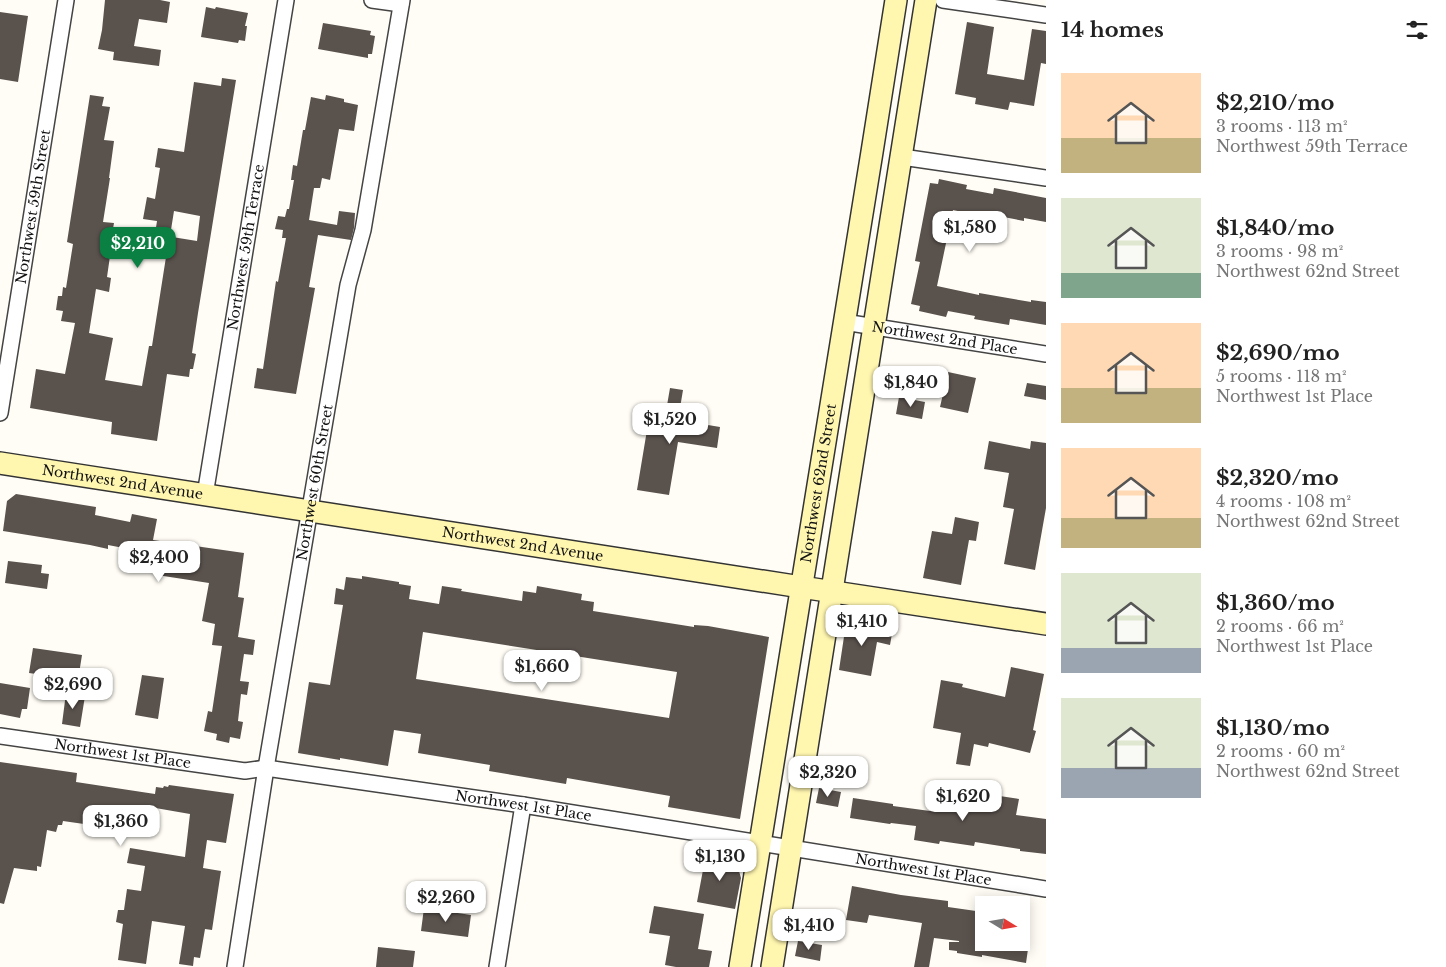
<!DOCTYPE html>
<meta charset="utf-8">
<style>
body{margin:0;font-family:"Libre Baskerville",serif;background:#f6f6f6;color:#222;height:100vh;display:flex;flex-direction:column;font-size:19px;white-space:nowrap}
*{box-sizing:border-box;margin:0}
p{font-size:16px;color:#767676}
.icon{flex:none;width:28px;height:28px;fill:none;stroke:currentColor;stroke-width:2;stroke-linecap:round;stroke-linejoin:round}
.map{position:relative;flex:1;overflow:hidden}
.drawer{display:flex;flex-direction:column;background:#fff;width:400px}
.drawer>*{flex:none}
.needle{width:32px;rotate:101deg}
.fabs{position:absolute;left:975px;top:896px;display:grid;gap:10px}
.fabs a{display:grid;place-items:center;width:55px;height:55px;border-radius:0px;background:#fff;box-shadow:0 2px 12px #0003;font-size:25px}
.price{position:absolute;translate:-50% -42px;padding:0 11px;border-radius:10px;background:#fff;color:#222;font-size:16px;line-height:32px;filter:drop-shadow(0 1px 2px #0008)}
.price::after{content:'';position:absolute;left:50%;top:30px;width:15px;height:11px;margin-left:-8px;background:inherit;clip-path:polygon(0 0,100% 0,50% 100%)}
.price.active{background:#0b8043;color:#fff}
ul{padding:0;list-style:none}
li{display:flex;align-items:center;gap:15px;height:125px;padding:0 15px}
li span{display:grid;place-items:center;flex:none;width:140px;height:100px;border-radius:0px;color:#555}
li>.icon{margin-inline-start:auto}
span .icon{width:60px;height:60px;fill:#fffc;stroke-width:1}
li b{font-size:21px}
h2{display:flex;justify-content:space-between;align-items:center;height:60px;padding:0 15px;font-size:21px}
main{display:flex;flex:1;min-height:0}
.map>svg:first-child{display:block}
</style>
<main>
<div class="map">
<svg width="1046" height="967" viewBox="0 0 1046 967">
<rect width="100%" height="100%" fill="#fffdf5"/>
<path fill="#5a524d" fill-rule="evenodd" d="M 105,0 L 160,0 L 170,2 L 167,23 L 139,19 L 134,46 L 161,50 L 159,66 L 113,60 L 114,52 L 98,49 L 102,30 Z
M 206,7 L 215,9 L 216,7 L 248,13 L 245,26 L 247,26 L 245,41 L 239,40 L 238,43 L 201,37 Z
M 0,12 L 28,16 L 18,82 L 0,79 Z
M 967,22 L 994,27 L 987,74 L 1024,80 L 1032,29 L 1046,31 L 1046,64 L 1041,63 L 1034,106 L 1010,102 L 1008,110 L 975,104 L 976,98 L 955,94 Z
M 323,23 L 371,31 L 370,35 L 375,36 L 372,54 L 368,54 L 368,58 L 318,49 Z
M 222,78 L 236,80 L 198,313 L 192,353 L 196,354 L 193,369 L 190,369 L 189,377 L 167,374 L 157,441 L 111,434 L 112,422 L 30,408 L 36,369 L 65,374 L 75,323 L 61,321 L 63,311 L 56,310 L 58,296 L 62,296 L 63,287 L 66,288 L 73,244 L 67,242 L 90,95 L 104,97 L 102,106 L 110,107 L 104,140 L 114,141 L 109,178 L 110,178 L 103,222 L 114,223 L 108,256 L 110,256 L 107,277 L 111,278 L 109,292 L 96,289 L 89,333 L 113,338 L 105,380 L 142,386 L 149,346 L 152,346 L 166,257 L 162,257 L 166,236 L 197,241 L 200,216 L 174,211 L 170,236 L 155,234 L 157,221 L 143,219 L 147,197 L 155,199 L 160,168 L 155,167 L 158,148 L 184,152 L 194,82 L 221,86 Z
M 326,95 L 344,99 L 344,102 L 358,105 L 354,131 L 339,129 L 330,180 L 322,178 L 320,188 L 314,188 L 309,220 L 337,225 L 339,211 L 355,213 L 354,228 L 351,240 L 318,235 L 309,287 L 315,288 L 296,394 L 254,388 L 257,368 L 263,369 L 276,281 L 278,282 L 286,238 L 282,238 L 283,230 L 275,229 L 278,216 L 285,217 L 287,209 L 289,209 L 294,180 L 291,180 L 293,165 L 297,166 L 303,130 L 305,130 L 311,97 L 325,100 Z
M 939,179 L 967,185 L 966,189 L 993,194 L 994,188 L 1046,198 L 1046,222 L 1024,218 L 1024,221 L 972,211 L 972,214 L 953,210 L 937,286 L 979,295 L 979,293 L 1031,302 L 1031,300 L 1046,302 L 1046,325 L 1010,319 L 1009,325 L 974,319 L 975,316 L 948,311 L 946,317 L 919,311 L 920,306 L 911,304 L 920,262 L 915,261 L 930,183 L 938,184 Z
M 948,372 L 976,378 L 968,413 L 940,407 Z
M 1027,383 L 1046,386 L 1046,400 L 1024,396 Z
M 670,388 L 683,390 L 678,420 L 720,427 L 717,448 L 678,442 L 669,495 L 637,490 L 647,430 L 654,431 L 656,416 L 665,417 Z
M 899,397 L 925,402 L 922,419 L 896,414 Z
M 989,441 L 1030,449 L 1031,441 L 1046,443 L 1046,508 L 1035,570 L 1004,564 L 1014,509 L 1003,507 L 1009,473 L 984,469 Z
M 16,494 L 96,507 L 95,515 L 130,522 L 132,514 L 157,519 L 153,540 L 244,553 L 238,597 L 244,598 L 238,637 L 255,640 L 253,655 L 244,654 L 240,681 L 249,682 L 247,695 L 241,694 L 238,721 L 243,722 L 240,739 L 230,737 L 229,743 L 216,740 L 217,734 L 204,731 L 208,711 L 212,712 L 222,646 L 212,645 L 215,624 L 202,621 L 209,583 L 157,575 L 160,555 L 108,545 L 108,549 L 90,545 L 3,531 L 7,501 Z
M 955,517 L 979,522 L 976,541 L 969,540 L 961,585 L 923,578 L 932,531 L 952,534 Z
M 8,561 L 42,565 L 41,573 L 49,574 L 47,589 L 5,583 Z
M 362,576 L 399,582 L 399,584 L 411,586 L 409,599 L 439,604 L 442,586 L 462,589 L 461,591 L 522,601 L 523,591 L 536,593 L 537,586 L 582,594 L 581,600 L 594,602 L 593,611 L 694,627 L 694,625 L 708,626 L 769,637 L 740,819 L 668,807 L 670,796 L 567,778 L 566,784 L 489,771 L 490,765 L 418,753 L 421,734 L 394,730 L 388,766 L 340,758 L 340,760 L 298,753 L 309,682 L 330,685 L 343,605 L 334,604 L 336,588 L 344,590 L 346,577 L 362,579 ZM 423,632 L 677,672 L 669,718 L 416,679 Z
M 854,621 L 893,628 L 890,645 L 877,642 L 871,676 L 839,670 L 845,630 Z
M 33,648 L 82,655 L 78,680 L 29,673 Z
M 1011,667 L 1044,674 L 1033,730 L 1036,731 L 1030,753 L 989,743 L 988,747 L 974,744 L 970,766 L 956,764 L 961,733 L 933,728 L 941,680 L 963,684 L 962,687 L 1005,697 Z
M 142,675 L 164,678 L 158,719 L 135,715 Z
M 0,683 L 30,688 L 27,709 L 22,709 L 20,718 L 0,714 Z
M 66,693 L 85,696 L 80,727 L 62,724 Z
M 0,762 L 77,773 L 76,782 L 155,794 L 156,787 L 163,788 L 164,786 L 168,787 L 169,785 L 234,794 L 226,843 L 207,840 L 203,868 L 221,871 L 212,930 L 205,929 L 200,958 L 194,957 L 193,966 L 179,964 L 185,926 L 152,921 L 146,964 L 118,960 L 123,924 L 116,922 L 118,910 L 124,910 L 127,889 L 141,891 L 145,866 L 127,863 L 130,848 L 185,857 L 190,814 L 144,806 L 140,832 L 63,821 L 62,825 L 58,825 L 56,832 L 47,830 L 41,867 L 37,866 L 37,871 L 14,868 L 4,904 L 0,903 Z
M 819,788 L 841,792 L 838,807 L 816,803 Z
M 993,795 L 1019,799 L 1016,815 L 1046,819 L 1046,854 L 1020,851 L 1020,849 L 975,842 L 974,846 L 940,841 L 939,844 L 914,840 L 916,826 L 891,823 L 890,824 L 850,818 L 853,798 L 893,804 L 893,806 L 930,811 L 933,796 L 985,804 L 985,803 L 992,804 Z
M 706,854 L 731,858 L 737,864 L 741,878 L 735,909 L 697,902 Z
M 852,886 L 901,895 L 948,901 L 948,907 L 976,911 L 975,912 L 984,914 L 984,942 L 1029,942 L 1026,963 L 982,955 L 982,957 L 957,953 L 957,951 L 949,950 L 949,942 L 959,942 L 959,941 L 934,938 L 929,967 L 914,967 L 922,923 L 869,915 L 867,923 L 846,920 Z
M 654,906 L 704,914 L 698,949 L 712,951 L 709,967 L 676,967 L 665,965 L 670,936 L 649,933 Z
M 424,908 L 471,915 L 468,937 L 421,931 Z
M 798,941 L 822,945 L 820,961 L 795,956 Z
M 378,947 L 415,951 L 413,967 L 376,967 Z"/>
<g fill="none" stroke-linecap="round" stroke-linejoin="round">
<g stroke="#444" stroke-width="18">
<g id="street">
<path d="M 372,0 L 401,4"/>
<path d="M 943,0 L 1046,15"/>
<path d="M 902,157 L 1046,178"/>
<path id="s1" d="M 844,322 L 1046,354"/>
<path id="s2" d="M 0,413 L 66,0"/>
<path id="s3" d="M 205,495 L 286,0"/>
<path id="s4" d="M 0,736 L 245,771 L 266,768 L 523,805 L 1046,889"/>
<path id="s5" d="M 235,967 L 266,768 L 348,285 L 363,230 L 402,0"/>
<path d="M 497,967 L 523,805"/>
</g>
</g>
<g stroke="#333" stroke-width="24">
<g id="secondary">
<path id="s6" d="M 0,463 L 801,587 L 1046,624"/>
<path id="s7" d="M 740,967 L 872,152 L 896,0"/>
<path d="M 772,967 L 926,0"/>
</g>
</g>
<use href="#street" stroke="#fff" stroke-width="15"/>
<use href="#secondary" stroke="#fff6b0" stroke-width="21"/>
</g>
<g text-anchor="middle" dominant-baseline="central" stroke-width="5" stroke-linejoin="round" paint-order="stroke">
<g font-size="14" fill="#111" stroke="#fff">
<text stroke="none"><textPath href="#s2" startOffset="209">Northwest 59th Street</textPath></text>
<text stroke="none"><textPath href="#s3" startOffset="251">Northwest 59th Terrace</textPath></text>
<text stroke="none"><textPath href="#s1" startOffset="102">Northwest 2nd Place</textPath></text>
<text stroke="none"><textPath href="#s6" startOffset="124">Northwest 2nd Avenue</textPath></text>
<text stroke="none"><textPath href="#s5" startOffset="491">Northwest 60th Street</textPath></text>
<text stroke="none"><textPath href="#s7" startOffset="490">Northwest 62nd Street</textPath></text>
<text stroke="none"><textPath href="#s6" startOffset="529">Northwest 2nd Avenue</textPath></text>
<text stroke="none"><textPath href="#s4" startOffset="124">Northwest 1st Place</textPath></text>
<text stroke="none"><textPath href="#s4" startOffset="529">Northwest 1st Place</textPath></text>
<text stroke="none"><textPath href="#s4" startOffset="934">Northwest 1st Place</textPath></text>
</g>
</g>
</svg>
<div class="fabs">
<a><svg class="needle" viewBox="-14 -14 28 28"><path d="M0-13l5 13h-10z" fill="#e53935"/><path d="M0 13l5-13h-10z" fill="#767676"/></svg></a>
</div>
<b class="price" style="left:970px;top:253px">$1,580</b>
<b class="price active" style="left:138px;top:269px">$2,210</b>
<b class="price" style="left:911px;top:408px">$1,840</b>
<b class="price" style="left:670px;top:445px">$1,520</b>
<b class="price" style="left:159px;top:583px">$2,400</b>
<b class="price" style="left:862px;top:647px">$1,410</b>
<b class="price" style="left:542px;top:692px">$1,660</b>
<b class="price" style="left:73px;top:710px">$2,690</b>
<b class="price" style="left:828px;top:798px">$2,320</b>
<b class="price" style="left:963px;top:822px">$1,620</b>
<b class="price" style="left:121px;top:847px">$1,360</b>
<b class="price" style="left:720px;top:882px">$1,130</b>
<b class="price" style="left:446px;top:923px">$2,260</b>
<b class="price" style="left:809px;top:951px">$1,410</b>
</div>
<section class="drawer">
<h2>14 homes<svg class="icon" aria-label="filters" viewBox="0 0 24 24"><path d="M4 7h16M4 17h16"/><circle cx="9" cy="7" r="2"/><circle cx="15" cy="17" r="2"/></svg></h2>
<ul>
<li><span style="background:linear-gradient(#ffd9b3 65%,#c2b280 0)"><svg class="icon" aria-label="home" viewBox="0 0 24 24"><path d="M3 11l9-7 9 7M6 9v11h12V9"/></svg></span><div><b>$2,210/mo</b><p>3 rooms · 113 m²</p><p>Northwest 59th Terrace</p></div></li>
<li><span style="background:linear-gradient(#dfe7d0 75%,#7fa58c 0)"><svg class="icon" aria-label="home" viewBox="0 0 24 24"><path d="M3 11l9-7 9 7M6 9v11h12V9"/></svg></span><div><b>$1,840/mo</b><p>3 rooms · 98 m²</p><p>Northwest 62nd Street</p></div></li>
<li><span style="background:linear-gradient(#ffd9b3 65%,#c2b280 0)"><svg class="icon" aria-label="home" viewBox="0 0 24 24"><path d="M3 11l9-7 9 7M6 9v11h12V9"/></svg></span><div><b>$2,690/mo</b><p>5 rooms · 118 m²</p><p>Northwest 1st Place</p></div></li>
<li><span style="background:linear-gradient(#ffd9b3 70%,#c2b280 0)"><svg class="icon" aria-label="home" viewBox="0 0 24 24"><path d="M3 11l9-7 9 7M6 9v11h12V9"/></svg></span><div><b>$2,320/mo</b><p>4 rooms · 108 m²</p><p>Northwest 62nd Street</p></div></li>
<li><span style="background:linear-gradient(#dfe7d0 75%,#9aa5b1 0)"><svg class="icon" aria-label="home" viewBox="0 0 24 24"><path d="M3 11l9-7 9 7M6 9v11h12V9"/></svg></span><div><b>$1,360/mo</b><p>2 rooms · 66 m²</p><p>Northwest 1st Place</p></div></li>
<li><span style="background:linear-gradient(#dfe7d0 70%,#9aa5b1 0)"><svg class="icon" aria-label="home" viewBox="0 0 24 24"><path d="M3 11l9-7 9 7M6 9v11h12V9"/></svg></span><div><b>$1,130/mo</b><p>2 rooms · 60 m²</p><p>Northwest 62nd Street</p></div></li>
</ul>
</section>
</main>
